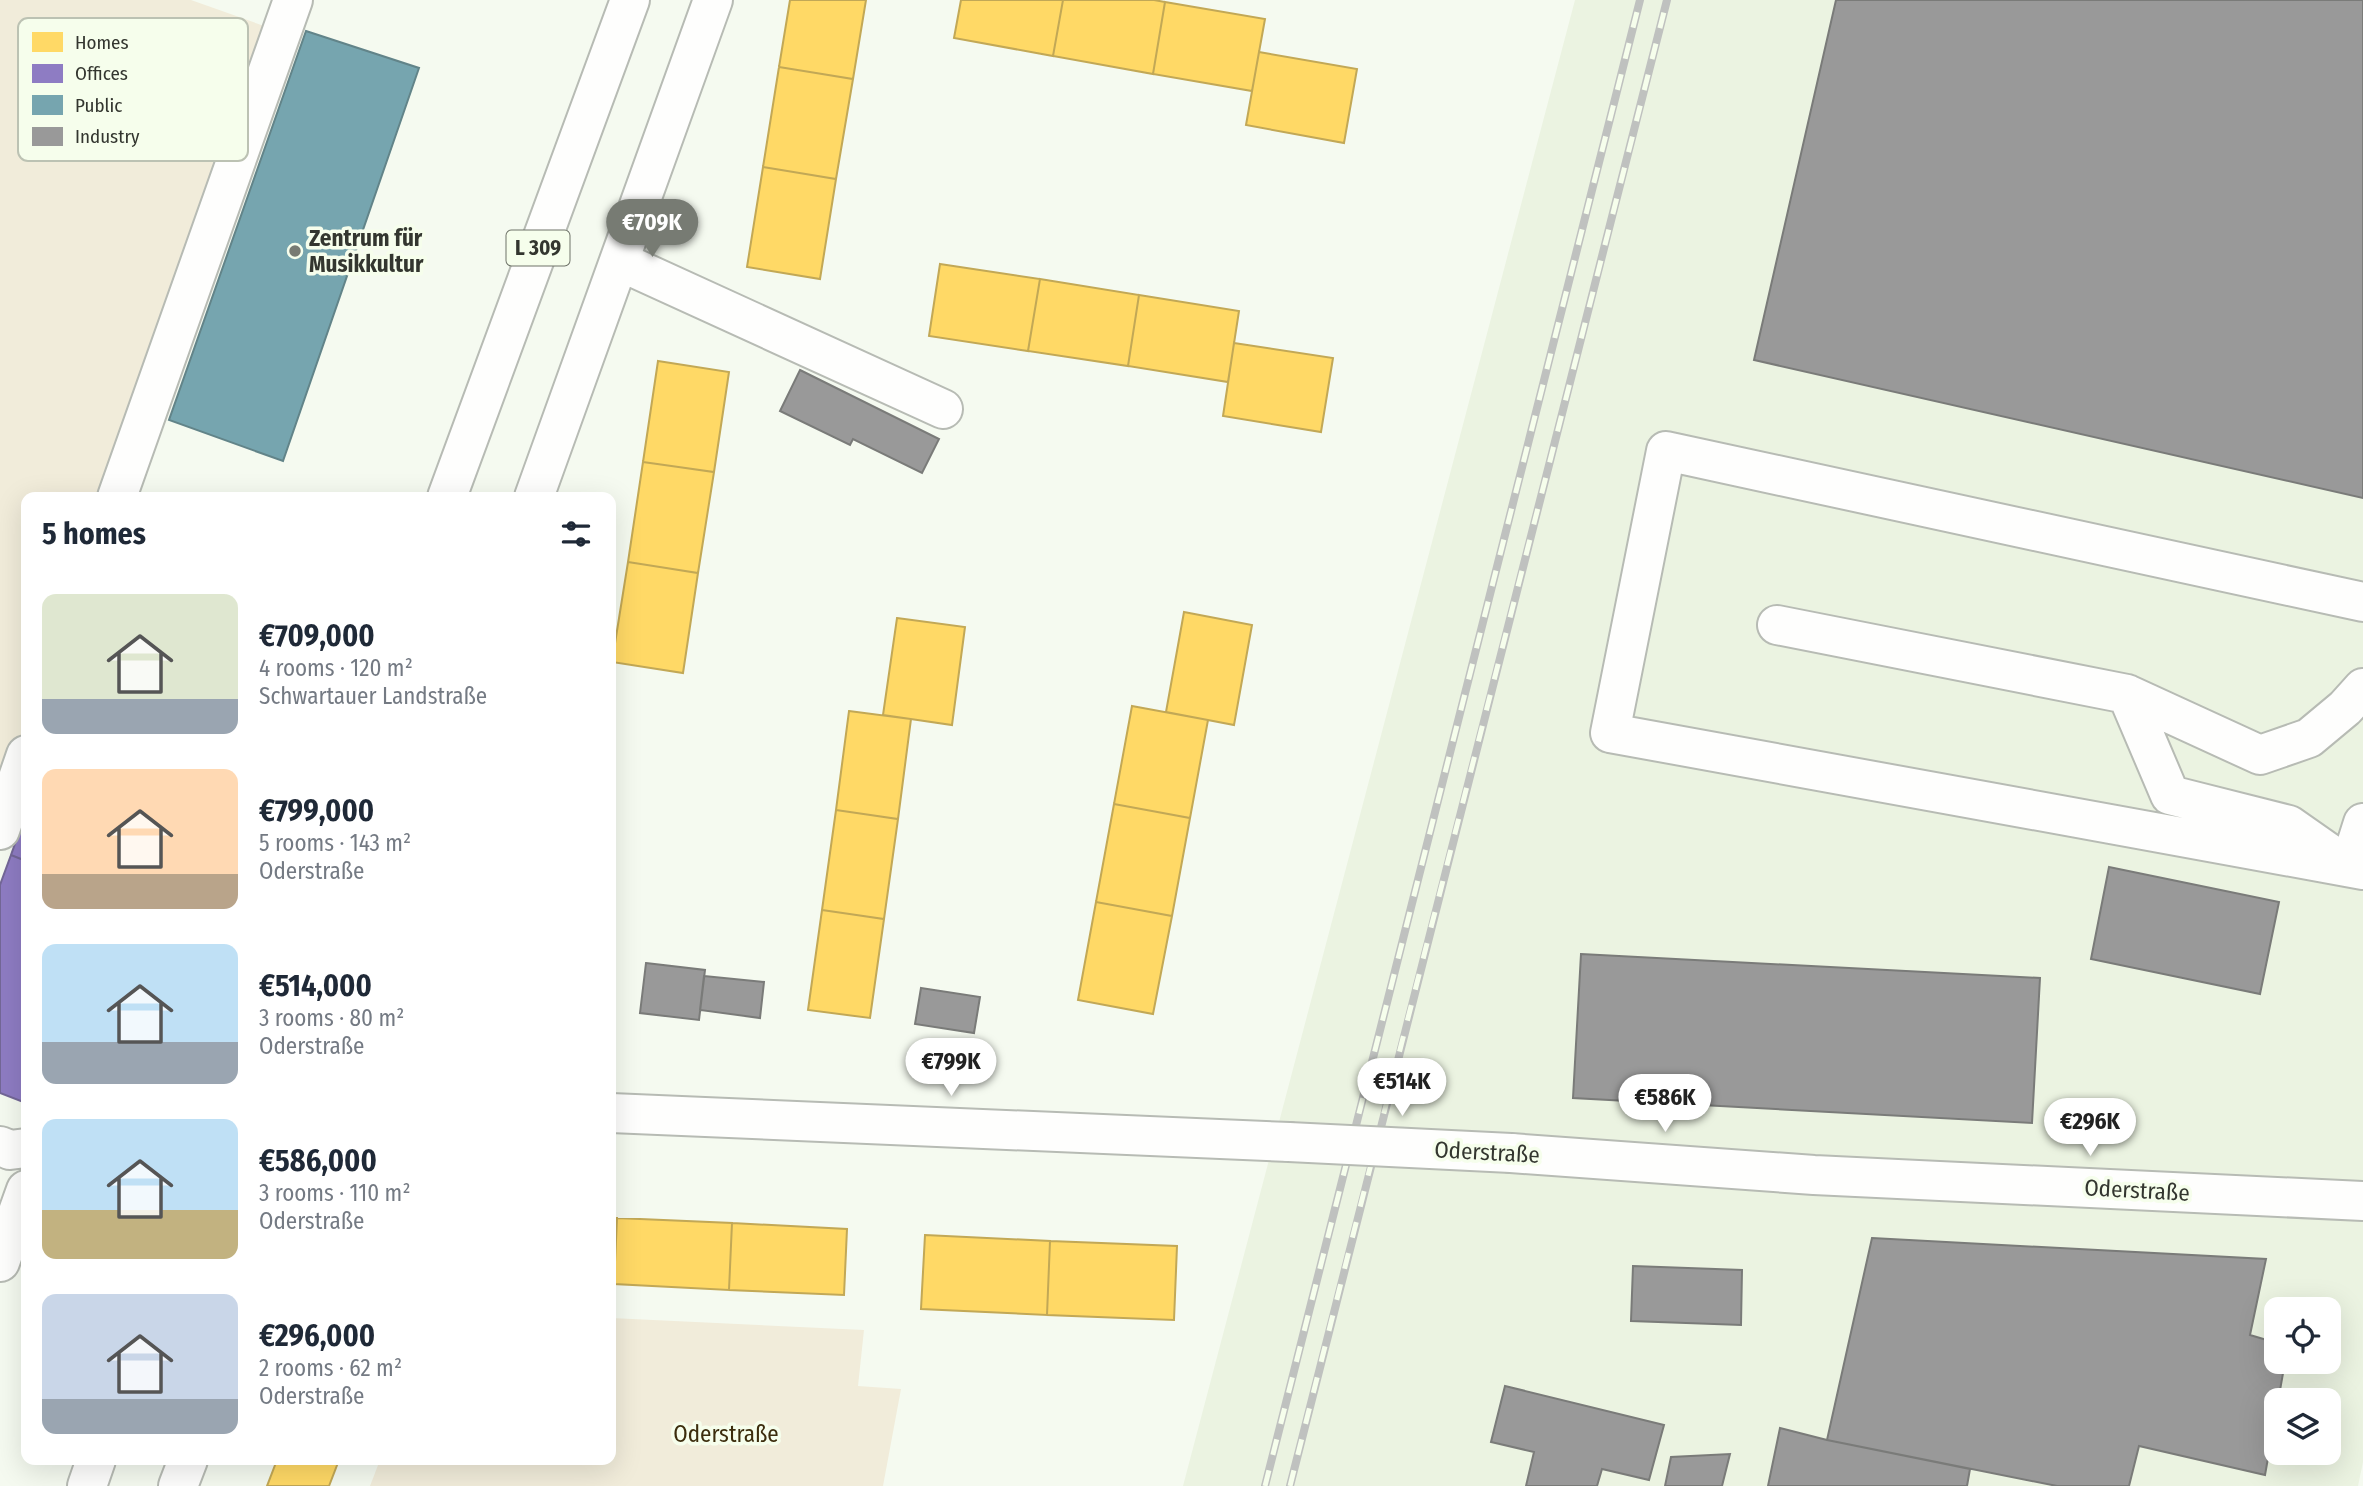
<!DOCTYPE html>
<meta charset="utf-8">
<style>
body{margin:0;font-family:"Fira Sans Condensed",sans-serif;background:#f2f2f3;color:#1f2937;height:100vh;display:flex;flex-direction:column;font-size:26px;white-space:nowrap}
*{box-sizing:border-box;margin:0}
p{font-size:23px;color:#747a83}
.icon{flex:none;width:38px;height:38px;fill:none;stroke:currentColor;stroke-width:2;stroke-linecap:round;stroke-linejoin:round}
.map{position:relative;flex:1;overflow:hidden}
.details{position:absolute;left:21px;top:492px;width:595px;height:973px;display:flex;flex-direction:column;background:#fff;border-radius:14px;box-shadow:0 7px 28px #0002}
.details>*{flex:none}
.tools{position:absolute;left:2264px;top:1297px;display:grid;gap:14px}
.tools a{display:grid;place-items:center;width:77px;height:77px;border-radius:14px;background:#fff;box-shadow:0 7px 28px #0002;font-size:35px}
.price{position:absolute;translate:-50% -60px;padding:0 16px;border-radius:24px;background:#fff;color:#222;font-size:23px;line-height:46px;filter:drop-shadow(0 2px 4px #0008)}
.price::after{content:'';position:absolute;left:50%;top:42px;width:21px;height:16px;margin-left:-10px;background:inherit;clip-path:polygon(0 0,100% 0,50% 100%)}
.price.current{background:#777b73;color:#fff}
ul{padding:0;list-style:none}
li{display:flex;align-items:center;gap:21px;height:175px;padding:0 21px}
li span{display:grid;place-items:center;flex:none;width:196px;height:140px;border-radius:14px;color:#555}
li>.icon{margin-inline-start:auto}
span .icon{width:84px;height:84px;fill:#fffc;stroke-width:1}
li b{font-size:30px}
h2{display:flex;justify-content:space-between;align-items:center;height:84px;padding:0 21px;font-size:30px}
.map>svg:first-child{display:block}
</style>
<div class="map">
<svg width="2363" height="1486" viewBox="0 0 2363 1486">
<rect width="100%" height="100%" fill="#f5faf0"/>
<path fill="#ebf3e1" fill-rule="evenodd" d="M 1575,0 L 2363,0 L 2363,1462 L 2358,1486 L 1183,1486 ZM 2277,1309 L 2329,1309 L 2329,1362 L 2277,1362 ZM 2277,1400 L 2329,1400 L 2329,1452 L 2277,1452 Z"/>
<path fill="#f1ecda" d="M 0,0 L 191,0 L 281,32 L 117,497 L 26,497 L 26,755 L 0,830 Z
M 611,1318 L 864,1330 L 858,1386 L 901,1389 L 883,1486 L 370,1486 L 380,1460 L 611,1460 Z"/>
<path fill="#ffd966" stroke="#c2a856" stroke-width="2" d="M 790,0 L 866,0 L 853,79 L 779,67 Z
M 961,0 L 1063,0 L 1053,56 L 954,38 Z
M 1063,0 L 1154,0 L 1165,2 L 1153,74 L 1053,56 Z
M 1165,2 L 1265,19 L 1252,91 L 1153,74 Z
M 1259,52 L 1357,69 L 1344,143 L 1246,125 Z
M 779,67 L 853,79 L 836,179 L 763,167 Z
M 763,167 L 836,179 L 820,279 L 747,267 Z
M 940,264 L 1040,279 L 1028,351 L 929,336 Z
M 1040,279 L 1139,295 L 1128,366 L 1028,351 Z
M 1139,295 L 1239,311 L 1228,382 L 1128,366 Z
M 1234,343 L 1333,358 L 1321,432 L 1223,416 Z
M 658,361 L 729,372 L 714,472 L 643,462 Z
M 643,462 L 714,472 L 698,573 L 628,562 Z
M 628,562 L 698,573 L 683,673 L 612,662 Z
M 1184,612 L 1252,625 L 1234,725 L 1166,712 Z
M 897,618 L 965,627 L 952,725 L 883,715 Z
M 1132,706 L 1208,720 L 1190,818 L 1114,804 Z
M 849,711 L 911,719 L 898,819 L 836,810 Z
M 1114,804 L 1190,818 L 1172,916 L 1096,902 Z
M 836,810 L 898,819 L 884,919 L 822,910 Z
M 1096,902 L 1172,916 L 1153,1014 L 1078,1000 Z
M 822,910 L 884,919 L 870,1018 L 808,1010 Z
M 611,1218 L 617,1218 L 614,1284 L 611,1284 Z
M 617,1218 L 732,1223 L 729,1290 L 614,1284 Z
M 732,1223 L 847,1229 L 844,1295 L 729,1290 Z
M 925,1235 L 1050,1241 L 1047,1315 L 921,1309 Z
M 1050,1241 L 1177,1246 L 1174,1320 L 1047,1315 Z
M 277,1460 L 339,1460 L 329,1486 L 267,1486 Z"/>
<path fill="#8e7cc3" stroke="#736797" stroke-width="2" d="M 26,813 L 26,861 L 11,855 Z
M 11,855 L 26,861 L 26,1103 L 0,1093 L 0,885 Z"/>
<path fill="#76a5af" stroke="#628489" stroke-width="2" d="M 306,31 L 419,68 L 283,461 L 169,420 Z"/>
<path fill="#999" stroke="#7a7b79" stroke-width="2" d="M 1836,0 L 2363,0 L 2363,498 L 1754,360 Z
M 800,370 L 939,439 L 922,473 L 853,439 L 850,445 L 780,411 Z
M 2109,867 L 2279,902 L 2260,994 L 2091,959 Z
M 1581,954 L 2040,978 L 2032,1123 L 1573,1098 Z
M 646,963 L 705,970 L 699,1020 L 640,1013 Z
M 704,976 L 764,982 L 760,1018 L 700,1010 Z
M 921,988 L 980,997 L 974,1033 L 915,1024 Z
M 1872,1238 L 2266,1259 L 2250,1335 L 2277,1343 L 2277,1362 L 2285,1362 L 2265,1475 L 2139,1446 L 2129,1486 L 2057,1486 L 1827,1440 Z
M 1633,1266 L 1742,1270 L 1741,1325 L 1631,1321 Z
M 1505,1386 L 1664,1425 L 1649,1480 L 1602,1469 L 1597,1486 L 1526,1486 L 1534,1452 L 1491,1442 Z
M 1780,1428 L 1827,1440 L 1970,1469 L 1967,1486 L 1768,1486 Z
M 1730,1454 L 1722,1486 L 1665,1486 L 1671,1457 Z"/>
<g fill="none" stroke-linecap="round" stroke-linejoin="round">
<g stroke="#b7bbb4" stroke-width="42">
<path id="minor" d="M 619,261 L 943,409
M 117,497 L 293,0
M 534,497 L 713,0
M 2363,602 L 1666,451 L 1610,733 L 2363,870
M 1777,625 L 2127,694 L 2170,795 L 2289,825 L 2349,867 L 2363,823
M 2127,694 L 2260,755 L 2309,738 L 2345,708 L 2363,688
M 0,830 L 26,755
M 611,1113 L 1289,1142
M 0,1146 L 10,1150 L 26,1148
M 1511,1153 L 1814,1175 L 2363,1201
M 0,1262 L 26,1190
M 178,1486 L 188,1460"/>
</g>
<g stroke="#b7bbb4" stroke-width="42">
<path id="major" d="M 447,497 L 630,0
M 87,1486 L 96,1460"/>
</g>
<use href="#minor" stroke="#fefefd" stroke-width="38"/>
<use href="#major" stroke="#fefefd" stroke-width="38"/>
<g stroke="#bfc1bf" stroke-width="8">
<path id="rail" d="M 1265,1486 L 1640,0
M 1290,1486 C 1414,990 1542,495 1667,0"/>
</g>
<use href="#rail" stroke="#f6feec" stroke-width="5" stroke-dasharray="16" stroke-linecap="butt"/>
<g stroke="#b7bbb4" stroke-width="42" stroke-linecap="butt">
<path id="minor-bridge" d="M 1289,1142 L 1511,1153"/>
</g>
<use href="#minor-bridge" stroke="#fefefd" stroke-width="38"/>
</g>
<circle fill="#777b73" stroke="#f6feec" stroke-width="2.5" cx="295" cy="251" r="7"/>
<g text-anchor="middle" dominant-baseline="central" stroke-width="7" stroke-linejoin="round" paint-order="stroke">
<rect fill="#f6feec" stroke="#6e7268" stroke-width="2" x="506.5" y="230.5" width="63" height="35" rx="5"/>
<g font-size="21" font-weight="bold" fill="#33362f">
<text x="538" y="248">L 309</text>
</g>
<g font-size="23" font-weight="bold" fill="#33362f" stroke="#f6feec" text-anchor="start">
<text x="309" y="238">Zentrum für<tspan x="309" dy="26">Musikkultur</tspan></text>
</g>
<g font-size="23" fill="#33362f" stroke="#f6feec">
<text transform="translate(1487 1152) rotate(3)">Oderstraße</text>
<text transform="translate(2137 1190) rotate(3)">Oderstraße</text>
</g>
<g font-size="23" fill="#3c2d0d" stroke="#f6feec">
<text x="726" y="1434">Oderstraße</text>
</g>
</g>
<rect x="18" y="18" width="230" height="143" rx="10" fill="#f6feec" stroke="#bcc2b3" stroke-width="2"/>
<rect x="32" y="32" width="31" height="20" fill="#ffd966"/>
<rect x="32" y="64" width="31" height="19" fill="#8e7cc3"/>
<rect x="32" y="95" width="31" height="20" fill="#76a5af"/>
<rect x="32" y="127" width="31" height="19" fill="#999"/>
<g font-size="19" fill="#33362f">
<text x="75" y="49">Homes</text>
<text x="75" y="80">Offices</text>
<text x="75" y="112">Public</text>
<text x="75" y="143">Industry</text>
</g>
</svg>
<div class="tools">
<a><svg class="icon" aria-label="locate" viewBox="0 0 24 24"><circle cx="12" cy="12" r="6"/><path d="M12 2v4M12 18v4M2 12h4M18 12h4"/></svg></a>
<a><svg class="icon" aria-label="layers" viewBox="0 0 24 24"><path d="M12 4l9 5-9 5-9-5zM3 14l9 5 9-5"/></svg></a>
</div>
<b class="price current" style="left:652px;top:259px">€709K</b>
<b class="price" style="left:951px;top:1098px">€799K</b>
<b class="price" style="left:1402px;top:1118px">€514K</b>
<b class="price" style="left:1665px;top:1134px">€586K</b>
<b class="price" style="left:2090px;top:1158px">€296K</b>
<section class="details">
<h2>5 homes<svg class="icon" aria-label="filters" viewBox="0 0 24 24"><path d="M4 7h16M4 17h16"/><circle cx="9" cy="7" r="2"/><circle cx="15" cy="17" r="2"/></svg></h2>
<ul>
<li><span style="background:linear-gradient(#dfe7d0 75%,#9aa5b1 0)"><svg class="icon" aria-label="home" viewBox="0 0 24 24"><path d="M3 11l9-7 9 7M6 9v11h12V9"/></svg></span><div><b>€709,000</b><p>4 rooms · 120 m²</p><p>Schwartauer Landstraße</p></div></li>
<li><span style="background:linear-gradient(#ffd9b3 75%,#b9a48a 0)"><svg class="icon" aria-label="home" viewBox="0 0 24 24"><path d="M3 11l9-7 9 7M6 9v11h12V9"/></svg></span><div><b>€799,000</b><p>5 rooms · 143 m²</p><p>Oderstraße</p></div></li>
<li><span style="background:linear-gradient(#bfe0f5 70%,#9aa5b1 0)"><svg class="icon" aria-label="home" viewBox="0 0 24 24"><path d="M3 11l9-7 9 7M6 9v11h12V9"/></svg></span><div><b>€514,000</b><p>3 rooms · 80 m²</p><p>Oderstraße</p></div></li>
<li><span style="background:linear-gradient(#bfe0f5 65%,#c2b280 0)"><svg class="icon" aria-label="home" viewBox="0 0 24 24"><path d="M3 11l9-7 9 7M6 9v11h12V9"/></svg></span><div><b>€586,000</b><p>3 rooms · 110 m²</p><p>Oderstraße</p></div></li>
<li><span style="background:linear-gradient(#c9d6e8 75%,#9aa5b1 0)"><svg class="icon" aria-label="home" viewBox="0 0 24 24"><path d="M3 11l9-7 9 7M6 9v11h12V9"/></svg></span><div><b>€296,000</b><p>2 rooms · 62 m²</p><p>Oderstraße</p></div></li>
</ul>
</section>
</div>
